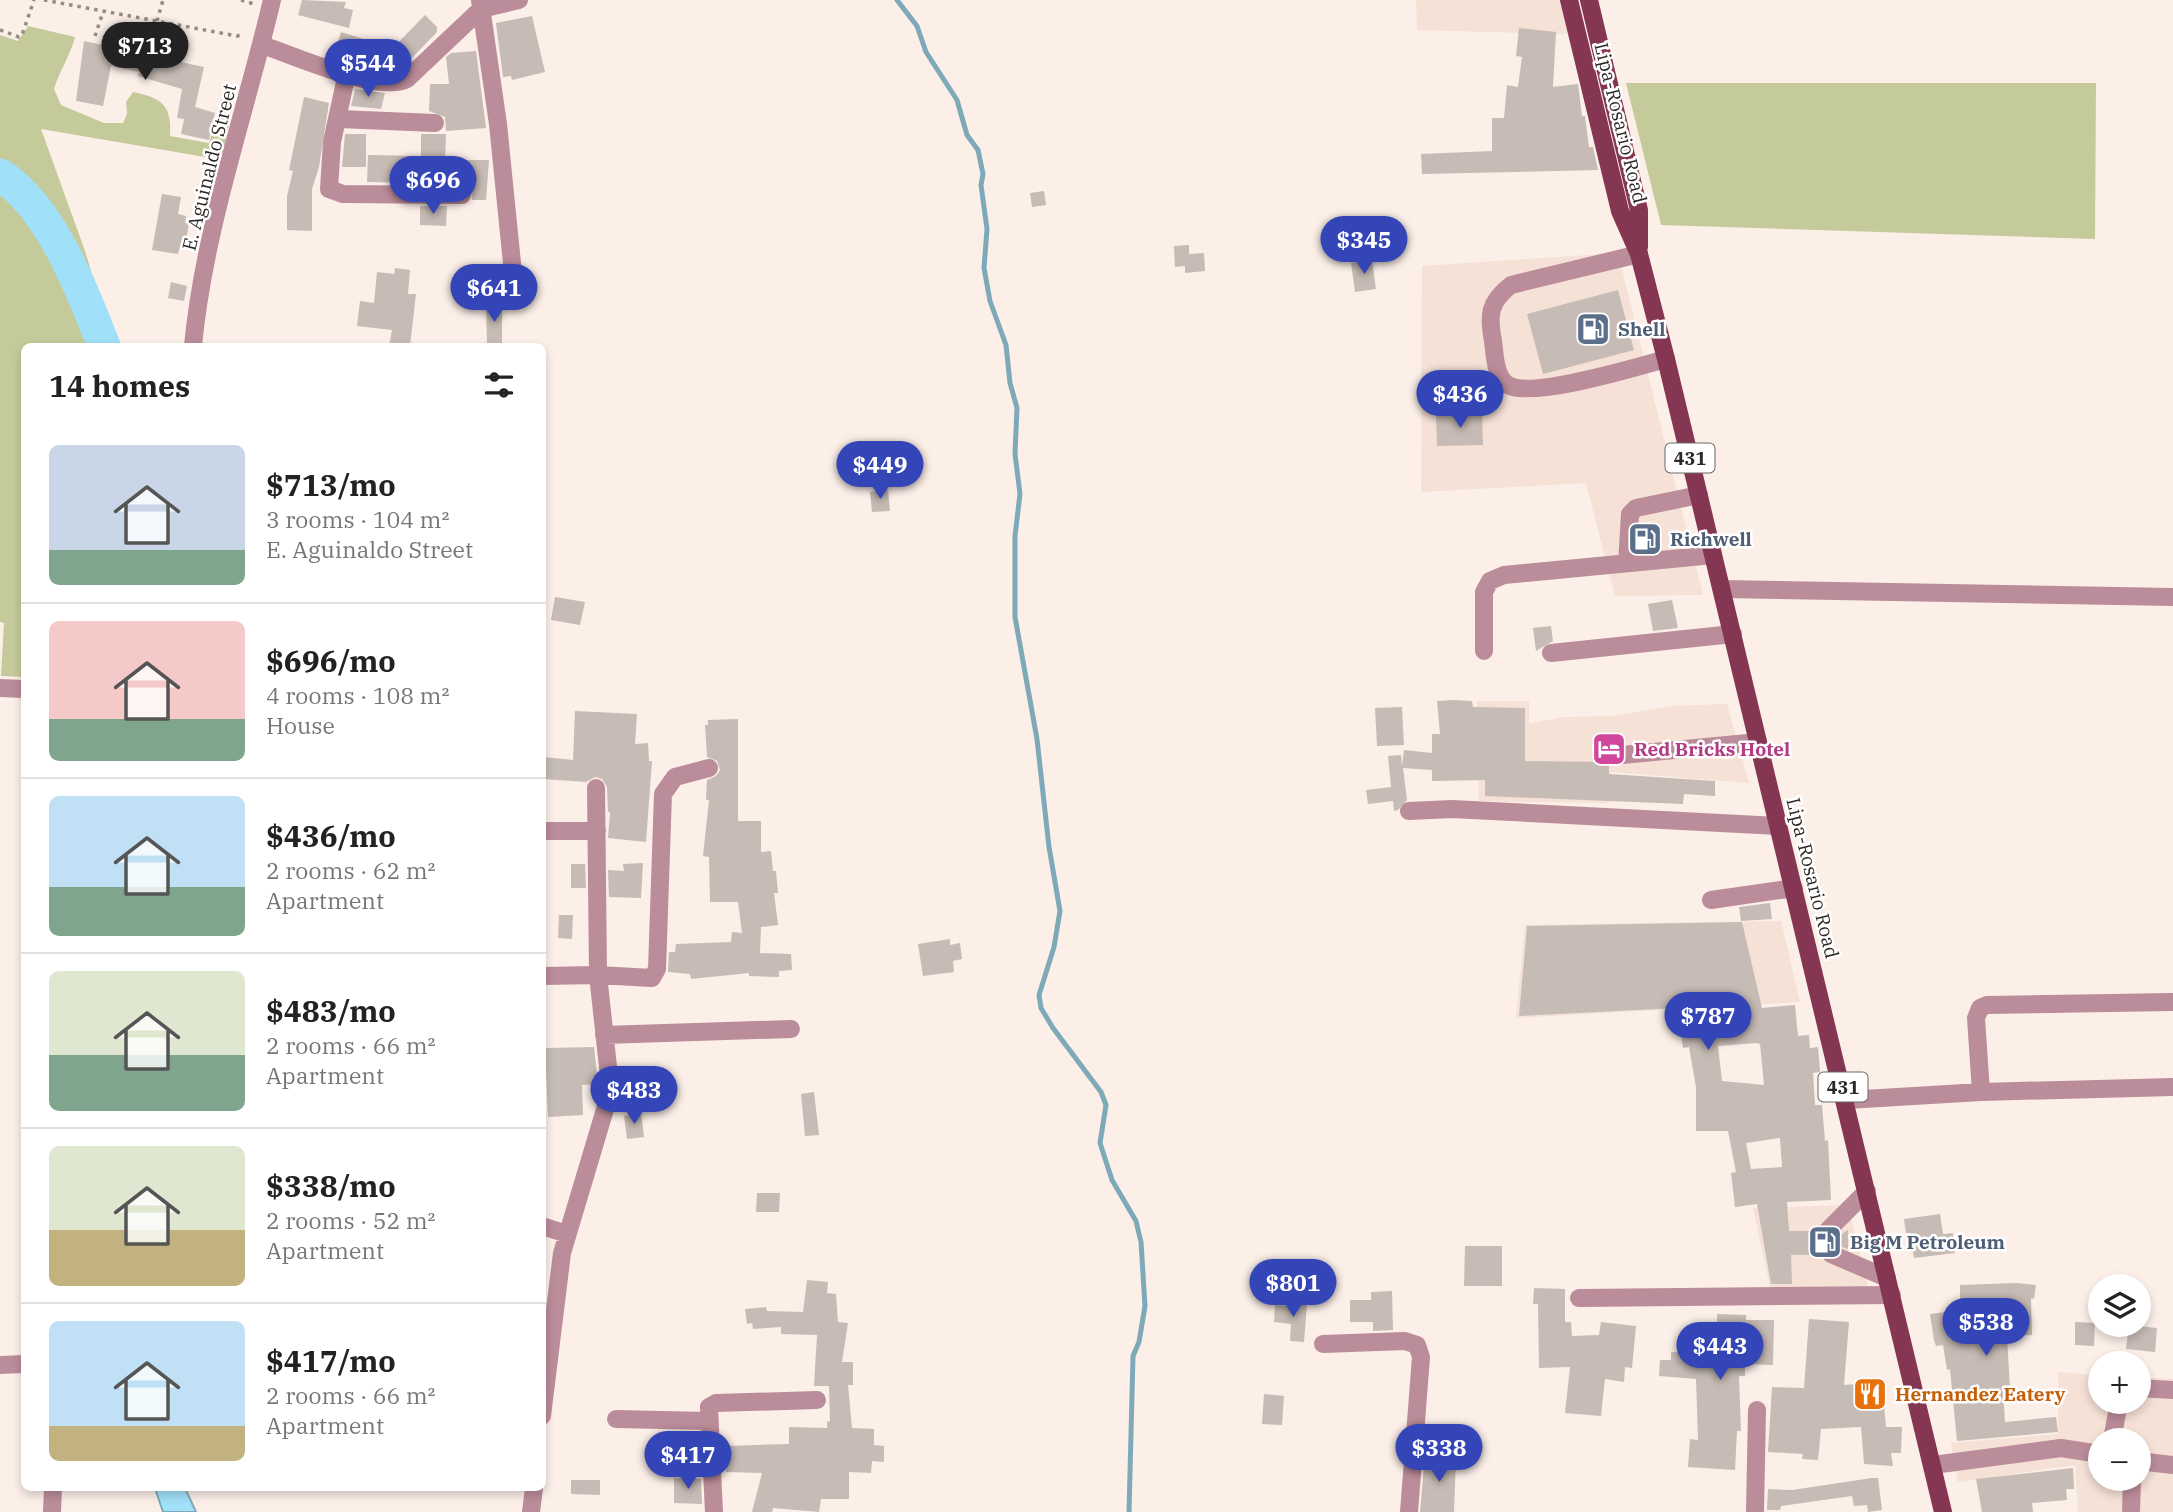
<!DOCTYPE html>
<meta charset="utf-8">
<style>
body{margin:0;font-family:"IBM Plex Serif",serif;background:#f6f6f6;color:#222;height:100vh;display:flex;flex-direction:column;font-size:26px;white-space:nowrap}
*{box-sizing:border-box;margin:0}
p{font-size:23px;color:#767676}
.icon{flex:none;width:38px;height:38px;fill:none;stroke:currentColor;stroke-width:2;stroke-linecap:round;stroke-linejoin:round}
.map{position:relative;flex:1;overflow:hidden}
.details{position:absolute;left:21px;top:343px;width:525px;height:1148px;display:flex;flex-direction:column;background:#fff;border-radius:10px;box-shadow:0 4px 10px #0003}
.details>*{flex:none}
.fabs{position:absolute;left:2088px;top:1274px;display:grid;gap:14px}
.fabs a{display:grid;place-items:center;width:63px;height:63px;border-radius:50%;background:#fff;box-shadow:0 4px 10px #0003;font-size:35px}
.price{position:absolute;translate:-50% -60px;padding:0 16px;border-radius:24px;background:#3445b7;color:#fff;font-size:23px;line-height:46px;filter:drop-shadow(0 2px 4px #0008)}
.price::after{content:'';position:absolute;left:50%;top:42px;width:21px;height:16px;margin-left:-10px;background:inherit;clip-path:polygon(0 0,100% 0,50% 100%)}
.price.active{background:#222;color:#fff}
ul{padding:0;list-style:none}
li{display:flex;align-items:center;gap:21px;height:175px;padding:0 28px}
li+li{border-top:2px solid #e0e0e0}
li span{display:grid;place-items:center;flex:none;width:196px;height:140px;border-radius:10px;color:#555}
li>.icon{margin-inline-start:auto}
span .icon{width:84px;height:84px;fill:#fffc;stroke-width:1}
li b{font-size:30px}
h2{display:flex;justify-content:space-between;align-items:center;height:84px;padding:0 28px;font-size:30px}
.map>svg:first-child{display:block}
</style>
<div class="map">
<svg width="2173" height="1512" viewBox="0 0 2173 1512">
<rect width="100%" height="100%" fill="#fbefe8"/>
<path fill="#f5e1d6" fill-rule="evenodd" d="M 1416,0 L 1559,0 L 1568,34 L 1417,30 Z
M 1618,253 L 1674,480 L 1703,595 L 1615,596 L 1586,483 L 1421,492 L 1422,266 Z
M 1477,701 L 1529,701 L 1529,724 L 1563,717 L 1613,716 L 1671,706 L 1727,704 L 1749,783 L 1610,772 L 1609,803 L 1479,801 Z
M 1781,921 L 1800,1002 L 1516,1018 L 1525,925 Z
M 1848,1205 L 1870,1296 L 1772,1297 L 1753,1208 Z
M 2058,1372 L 2100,1375 L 2100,1402 L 2138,1402 L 2139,1377 L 2173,1379 L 2173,1512 L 2078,1512 L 2075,1465 L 1958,1482 L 1951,1443 L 2058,1434 ZM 2100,1440 L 2138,1440 L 2138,1479 L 2100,1479 Z"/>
<path fill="#c5ca9b" d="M 28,26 L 75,37 C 70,56 60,70 54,89 L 61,105 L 104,123 L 123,123 L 127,114 L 126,102 L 133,92 C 162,98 172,105 170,136 L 209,143 L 224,98 L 230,93 L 234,97 L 224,150 L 217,159 L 41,129 L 85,251 L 114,346 L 24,346 L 24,677 L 1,676 L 4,623 L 0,622 L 0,35 L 18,41 Z
M 1626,83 L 2096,83 L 2095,239 L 1661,225 Z"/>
<path fill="#a1e0f9" stroke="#7ea9b9" stroke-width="2" d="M 155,1488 L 185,1488 L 196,1512 L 163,1512 Z"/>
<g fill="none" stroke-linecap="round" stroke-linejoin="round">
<path stroke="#7ea9b9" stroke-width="5" d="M 897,0 L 917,26 L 926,52 L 957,100 L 967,135 L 978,150 L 983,174 L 981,185 L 987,229 L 984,268 L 990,301 L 1006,345 L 1010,383 L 1017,408 L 1015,454 L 1020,494 L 1015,536 L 1015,617 L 1037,739 L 1049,847 L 1060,911 L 1054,947 L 1039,995 L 1041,1008 L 1053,1028 L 1101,1092 L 1106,1105 L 1100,1143 L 1112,1180 L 1136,1221 L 1141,1242 L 1145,1306 L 1139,1342 L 1133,1356 L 1129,1512"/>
<path stroke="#a1e0f9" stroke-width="33" d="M 0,175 C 51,207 83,292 104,346"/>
</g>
<path fill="#c7bbb5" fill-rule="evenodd" d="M 302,0 L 346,2 L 344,8 L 353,10 L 349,28 L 298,15 Z
M 425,15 L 437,27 L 437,32 L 407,63 L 392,49 Z
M 532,16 L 545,72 L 512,80 L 511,76 L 503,77 L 496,23 Z
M 1519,28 L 1556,32 L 1553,87 L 1578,84 L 1582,116 L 1585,116 L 1589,147 L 1593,147 L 1598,170 L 1422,174 L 1421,154 L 1492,151 L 1492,118 L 1504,118 L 1507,85 L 1518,87 L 1522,57 L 1516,56 Z
M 341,32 L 389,47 L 382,70 L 333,59 Z
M 84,41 L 204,67 L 195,107 L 215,113 L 209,140 L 181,134 L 184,119 L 177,118 L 182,89 L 138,76 L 139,72 L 111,66 L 103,106 L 76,101 Z
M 476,51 L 486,128 L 446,131 L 445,117 L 429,111 L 430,84 L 449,84 L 446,57 L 451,53 Z
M 355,89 L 385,93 L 381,109 L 351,106 Z
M 304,97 L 329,103 L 319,167 L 312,189 L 312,231 L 287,230 L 287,196 L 293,171 L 289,170 Z
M 345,134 L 366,134 L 366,167 L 342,167 Z
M 421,134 L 446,134 L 445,160 L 489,160 L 486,200 L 472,200 L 471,189 L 463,184 L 367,182 L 368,155 L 421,156 Z
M 1044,191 L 1046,205 L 1032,207 L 1030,193 Z
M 162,194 L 181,197 L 178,214 L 186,216 L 185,223 L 189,223 L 186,241 L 182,240 L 178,254 L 152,250 Z
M 420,206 L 447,206 L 446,226 L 420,225 Z
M 1189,245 L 1189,254 L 1204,253 L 1205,271 L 1185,273 L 1185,266 L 1175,267 L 1174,246 Z
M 1372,260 L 1376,289 L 1355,292 L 1351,263 Z
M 395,268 L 410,270 L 408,294 L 416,294 L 410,346 L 389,346 L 392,330 L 357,326 L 360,301 L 374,303 L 377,272 L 394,274 Z
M 171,282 L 187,286 L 184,301 L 168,298 Z
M 1618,290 L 1634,350 L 1543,374 L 1527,314 Z
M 486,302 L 502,302 L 502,346 L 487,346 Z
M 1482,413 L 1483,445 L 1437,446 L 1436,414 Z
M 888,490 L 890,511 L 872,512 L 870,492 Z
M 555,597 L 585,602 L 580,625 L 551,620 Z
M 1672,600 L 1678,628 L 1653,631 L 1648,604 Z
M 1551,626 L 1553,641 L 1536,651 L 1533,628 Z
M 1453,700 L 1472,701 L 1473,707 L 1525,708 L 1525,761 L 1609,762 L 1609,774 L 1715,781 L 1715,796 L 1684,794 L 1683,804 L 1485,796 L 1485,780 L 1432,781 L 1432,770 L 1403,768 L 1407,800 L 1398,810 L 1394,811 L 1393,801 L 1368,804 L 1366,790 L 1391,787 L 1388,756 L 1401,755 L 1402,766 L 1404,750 L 1432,753 L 1432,734 L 1440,734 L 1437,701 Z
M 1402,707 L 1404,745 L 1377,746 L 1375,708 Z
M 575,711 L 637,714 L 635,744 L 648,743 L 649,761 L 652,761 L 646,842 L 608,838 L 610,812 L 608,812 L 607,787 L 602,779 L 595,777 L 586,782 L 543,779 L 544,757 L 573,760 Z
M 738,719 L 738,821 L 761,821 L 761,852 L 771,851 L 773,871 L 776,871 L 778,893 L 774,893 L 778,925 L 761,927 L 760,953 L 791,954 L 792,970 L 779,971 L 779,977 L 749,976 L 749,973 L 691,979 L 690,974 L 668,972 L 669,952 L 675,952 L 676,944 L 731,942 L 732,932 L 742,933 L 738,902 L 710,902 L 709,857 L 703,856 L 709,800 L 706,800 L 707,780 L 716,776 L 720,770 L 717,761 L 707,757 L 705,725 L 708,725 L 708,720 Z
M 643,863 L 641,898 L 609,897 L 608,870 L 624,871 L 623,864 Z
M 571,864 L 585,864 L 586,888 L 571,888 Z
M 1770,903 L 1772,919 L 1741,921 L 1739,907 Z
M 559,915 L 573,915 L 572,939 L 558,938 Z
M 1742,922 L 1762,1008 L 1795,1005 L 1798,1036 L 1809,1035 L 1810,1048 L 1818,1047 L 1820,1072 L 1813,1073 L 1815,1105 L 1822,1105 L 1825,1141 L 1828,1140 L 1831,1200 L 1787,1202 L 1789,1231 L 1817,1231 L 1821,1238 L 1830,1241 L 1848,1230 L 1848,1249 L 1830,1243 L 1824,1245 L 1820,1255 L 1791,1255 L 1792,1284 L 1771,1284 L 1757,1204 L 1735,1207 L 1731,1173 L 1736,1172 L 1728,1131 L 1696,1131 L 1696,1087 L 1689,1047 L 1683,1048 L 1677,1008 L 1519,1016 L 1527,926 ZM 1757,1043 L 1760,1044 L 1764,1085 L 1722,1081 L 1718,1046 ZM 1780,1138 L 1782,1167 L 1751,1169 L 1746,1143 Z
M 950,939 L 950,945 L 960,943 L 962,959 L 953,961 L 954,972 L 923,976 L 918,944 Z
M 594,1047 L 598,1084 L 582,1085 L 583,1115 L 548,1117 L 545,1048 Z
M 814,1092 L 819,1135 L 805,1136 L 801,1094 Z
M 641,1113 L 644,1137 L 627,1139 L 624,1116 Z
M 757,1193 L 780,1193 L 779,1212 L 756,1212 Z
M 1940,1214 L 1943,1234 L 1953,1233 L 1955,1253 L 1914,1258 L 1910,1233 L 1906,1233 L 1904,1219 Z
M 1465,1246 L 1502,1246 L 1502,1286 L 1464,1286 Z
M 807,1280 L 828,1282 L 827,1293 L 836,1294 L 838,1322 L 848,1323 L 842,1362 L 853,1362 L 853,1385 L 848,1385 L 852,1428 L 874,1429 L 874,1445 L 884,1446 L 884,1462 L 872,1461 L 871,1473 L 849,1472 L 849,1499 L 821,1499 L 819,1512 L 773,1508 L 772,1512 L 752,1512 L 762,1473 L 726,1472 L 727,1446 L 789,1444 L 789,1427 L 827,1428 L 827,1422 L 830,1421 L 829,1386 L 814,1386 L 817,1335 L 781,1334 L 781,1327 L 753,1329 L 752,1323 L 747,1324 L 745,1309 L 766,1307 L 767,1311 L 803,1312 Z
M 2016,1283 L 2036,1285 L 2034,1299 L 2031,1298 L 2032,1335 L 2007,1336 L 2010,1389 L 2003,1389 L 2005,1422 L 2056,1417 L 2058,1432 L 1957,1441 L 1950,1369 L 1947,1370 L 1943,1345 L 1936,1346 L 1934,1340 L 1930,1314 L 1960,1310 L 1960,1285 Z
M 1534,1288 L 1565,1289 L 1565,1322 L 1571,1322 L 1572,1336 L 1599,1335 L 1601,1322 L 1636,1326 L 1632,1368 L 1625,1367 L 1624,1382 L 1605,1379 L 1601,1416 L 1565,1413 L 1570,1367 L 1539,1368 L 1538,1304 L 1533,1304 Z
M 1392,1291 L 1393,1330 L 1373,1331 L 1373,1322 L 1350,1322 L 1350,1300 L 1371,1300 L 1371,1292 Z
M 1293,1302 L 1307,1303 L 1304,1342 L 1290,1341 L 1291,1324 L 1274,1322 L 1275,1305 L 1292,1306 Z
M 1717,1314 L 1746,1315 L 1746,1320 L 1774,1320 L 1773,1365 L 1745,1364 L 1745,1376 L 1739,1376 L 1741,1431 L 1737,1431 L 1735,1470 L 1688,1467 L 1690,1439 L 1698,1440 L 1696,1379 L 1659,1376 L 1660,1360 L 1671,1360 L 1671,1352 L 1688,1353 L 1689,1326 L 1717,1326 Z
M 1809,1319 L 1849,1322 L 1844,1385 L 1882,1382 L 1886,1427 L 1902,1427 L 1901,1453 L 1891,1453 L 1893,1466 L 1864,1464 L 1861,1427 L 1821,1429 L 1818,1460 L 1802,1459 L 1803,1454 L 1768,1452 L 1772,1387 L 1804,1388 Z
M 2075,1322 L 2095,1323 L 2094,1346 L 2075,1345 Z
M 2129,1325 L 2157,1328 L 2155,1352 L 2126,1349 Z
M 1264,1394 L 1284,1396 L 1282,1425 L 1262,1424 Z
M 1425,1455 L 1456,1457 L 1454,1512 L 1420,1512 Z
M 2073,1468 L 2074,1489 L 2066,1489 L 2067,1500 L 2032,1503 L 2033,1512 L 1982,1512 L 1976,1479 Z
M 674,1478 L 701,1479 L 702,1504 L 674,1503 Z
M 1872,1478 L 1878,1478 L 1882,1510 L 1868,1512 L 1867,1505 L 1854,1506 L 1852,1496 L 1781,1506 L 1780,1510 L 1767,1510 L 1768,1489 L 1792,1490 Z
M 571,1480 L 600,1480 L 600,1495 L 571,1494 Z"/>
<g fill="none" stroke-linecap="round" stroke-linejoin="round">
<path stroke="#948c87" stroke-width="3.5" stroke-dasharray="3.5 5" stroke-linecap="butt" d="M 44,0 L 237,36 L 244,34
M 241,0 L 254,4
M 157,21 L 163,0
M 0,30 L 19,37 L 22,35 L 34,0
M 95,36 L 103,12
M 167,51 L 171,22"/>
<path stroke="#bb8c99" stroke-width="18" d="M 480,0 L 498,124 L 514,283
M 262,45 C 293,55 378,94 407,79 L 481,9 L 519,0
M 347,73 L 332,142 L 329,189 L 343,194 L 462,195
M 339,119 L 435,123
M 1639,254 L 1511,285 C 1489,302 1488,315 1493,341 C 1495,356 1495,377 1508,385 C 1531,399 1637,367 1666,359
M 193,346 C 204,229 245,115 272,0
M 1627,563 L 1630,514 L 1636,508 L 1699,495
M 1722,589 L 2173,597
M 1484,651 L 1484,592 L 1490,581 L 1504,575 L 1713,555
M 1551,653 L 1733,634
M 0,688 L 24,689
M 1622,755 L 1758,742
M 596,788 L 598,975 L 652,978 L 657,969 L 663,794 L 675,777 L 709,768
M 1409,811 L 1452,809 L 1778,826
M 542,831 L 597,831
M 1711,900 L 1794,888
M 542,976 L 598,975 L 610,1085 L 606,1106 L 562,1253 L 542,1416
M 604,1035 L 791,1029
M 1981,1092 L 1976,1018 L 1980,1008 L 1987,1005 L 2173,1002
M 1847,1100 L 1981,1092 L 2173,1087
M 542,1226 L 567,1234
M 1828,1230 L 1867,1191
M 1831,1254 L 1887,1278
M 1579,1298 L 1892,1295
M 1323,1344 L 1405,1341 L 1417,1345 L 1421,1357 L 1409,1512
M 0,1365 L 24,1364
M 2138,1388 L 2173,1390
M 616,1419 L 708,1421
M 2112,1440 L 2119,1402
M 2138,1461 L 2173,1465
M 1933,1465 L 2061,1448 L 2100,1454
M 52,1512 L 53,1488
M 531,1512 L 534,1488
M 714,1512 L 709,1407 L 716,1403 L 817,1400
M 1755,1512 L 1757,1410
M 2131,1512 L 2132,1479"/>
<path stroke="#853652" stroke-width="18" d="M 1569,0 L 1620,211 L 1639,254 L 1666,359 L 1943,1512
M 1589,0 L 1639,210 L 1639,247"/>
</g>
<defs>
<g id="fuel-square" transform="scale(1.75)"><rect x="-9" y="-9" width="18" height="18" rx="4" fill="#5c6f8a" stroke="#fff"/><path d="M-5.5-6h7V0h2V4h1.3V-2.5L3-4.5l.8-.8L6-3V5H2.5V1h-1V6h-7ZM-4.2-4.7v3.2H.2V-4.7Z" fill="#fff"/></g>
<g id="hotel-square" transform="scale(1.75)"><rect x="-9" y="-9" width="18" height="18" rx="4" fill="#d1479c" stroke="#fff"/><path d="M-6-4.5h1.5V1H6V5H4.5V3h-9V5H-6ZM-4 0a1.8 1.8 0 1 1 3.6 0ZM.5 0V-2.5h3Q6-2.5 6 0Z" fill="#fff"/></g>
<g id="restaurant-square" transform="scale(1.75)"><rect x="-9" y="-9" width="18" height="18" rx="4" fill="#e8710a" stroke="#fff"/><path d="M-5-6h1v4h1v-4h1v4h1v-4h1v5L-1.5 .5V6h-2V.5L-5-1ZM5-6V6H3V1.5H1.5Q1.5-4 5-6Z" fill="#fff"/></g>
</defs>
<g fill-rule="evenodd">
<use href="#fuel-square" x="1593" y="329"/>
<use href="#fuel-square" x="1645" y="539"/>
<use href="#hotel-square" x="1609" y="749"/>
<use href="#fuel-square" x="1825" y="1242"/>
<use href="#restaurant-square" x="1870" y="1394"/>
</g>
<g text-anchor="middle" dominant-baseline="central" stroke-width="5" stroke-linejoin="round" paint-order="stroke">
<g fill="#fff" stroke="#6b6866" stroke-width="2">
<rect x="1665.5" y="443.5" width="49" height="29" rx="5"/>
<rect x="1818.5" y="1072.5" width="49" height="29" rx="5"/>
</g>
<g font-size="18" font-weight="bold" fill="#2c2825">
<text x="1690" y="458">431</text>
<text x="1843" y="1087">431</text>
</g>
<g font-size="19" fill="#2c2825" stroke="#fff">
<text transform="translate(1621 123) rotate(76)">Lipa-Rosario Road</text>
<text transform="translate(209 167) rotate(-76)">E. Aguinaldo Street</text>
<text transform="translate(1813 878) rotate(76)">Lipa-Rosario Road</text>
</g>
<g font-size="19" font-weight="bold" fill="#4e5e75" stroke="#fff" text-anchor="start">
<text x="1618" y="329">Shell</text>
<text x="1670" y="539">Richwell</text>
<text x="1850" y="1242">Big M Petroleum</text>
</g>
<g font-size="19" font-weight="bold" fill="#b23c85" stroke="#fff" text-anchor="start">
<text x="1634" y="749">Red Bricks Hotel</text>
</g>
<g font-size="19" font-weight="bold" fill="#c56008" stroke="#fff" text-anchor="start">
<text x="1895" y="1394">Hernandez Eatery</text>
</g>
</g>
</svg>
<div class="fabs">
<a><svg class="icon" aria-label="layers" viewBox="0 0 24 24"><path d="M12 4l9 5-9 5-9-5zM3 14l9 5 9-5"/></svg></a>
<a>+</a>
<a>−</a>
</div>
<b class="price active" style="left:145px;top:82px">$713</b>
<b class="price" style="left:368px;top:99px">$544</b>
<b class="price" style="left:433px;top:216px">$696</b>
<b class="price" style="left:1364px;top:276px">$345</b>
<b class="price" style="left:494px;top:324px">$641</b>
<b class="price" style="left:1460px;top:430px">$436</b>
<b class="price" style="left:880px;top:501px">$449</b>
<b class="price" style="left:1708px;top:1052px">$787</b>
<b class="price" style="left:634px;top:1126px">$483</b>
<b class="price" style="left:1293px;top:1319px">$801</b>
<b class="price" style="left:1986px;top:1358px">$538</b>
<b class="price" style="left:1720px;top:1382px">$443</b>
<b class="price" style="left:1439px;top:1484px">$338</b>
<b class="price" style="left:688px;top:1491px">$417</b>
<section class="details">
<h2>14 homes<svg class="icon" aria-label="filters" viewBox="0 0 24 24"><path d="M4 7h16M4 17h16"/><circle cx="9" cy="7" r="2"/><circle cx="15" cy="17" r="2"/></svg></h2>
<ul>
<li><span style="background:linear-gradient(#c9d6e8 75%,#7fa58c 0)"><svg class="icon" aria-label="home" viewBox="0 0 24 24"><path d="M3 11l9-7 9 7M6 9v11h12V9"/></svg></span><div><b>$713/mo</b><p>3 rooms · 104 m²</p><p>E. Aguinaldo Street</p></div></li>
<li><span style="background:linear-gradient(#f6c9c9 70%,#7fa58c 0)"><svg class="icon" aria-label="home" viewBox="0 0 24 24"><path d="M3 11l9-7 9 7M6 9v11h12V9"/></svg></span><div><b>$696/mo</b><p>4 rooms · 108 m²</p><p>House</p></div></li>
<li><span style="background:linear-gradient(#bfe0f5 65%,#7fa58c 0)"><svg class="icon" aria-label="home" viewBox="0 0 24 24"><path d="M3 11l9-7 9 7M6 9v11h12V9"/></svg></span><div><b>$436/mo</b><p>2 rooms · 62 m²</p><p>Apartment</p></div></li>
<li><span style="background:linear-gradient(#dfe7d0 60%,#7fa58c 0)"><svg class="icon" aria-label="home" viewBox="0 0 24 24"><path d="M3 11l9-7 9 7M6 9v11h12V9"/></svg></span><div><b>$483/mo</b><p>2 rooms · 66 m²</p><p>Apartment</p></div></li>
<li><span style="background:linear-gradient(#dfe7d0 60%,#c2b280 0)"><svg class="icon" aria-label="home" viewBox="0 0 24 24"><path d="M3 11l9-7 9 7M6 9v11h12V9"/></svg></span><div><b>$338/mo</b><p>2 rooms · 52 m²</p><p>Apartment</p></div></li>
<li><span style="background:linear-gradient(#bfe0f5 75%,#c2b280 0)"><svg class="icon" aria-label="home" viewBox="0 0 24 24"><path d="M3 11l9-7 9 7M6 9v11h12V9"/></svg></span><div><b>$417/mo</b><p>2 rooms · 66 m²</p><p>Apartment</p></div></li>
</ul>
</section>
</div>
